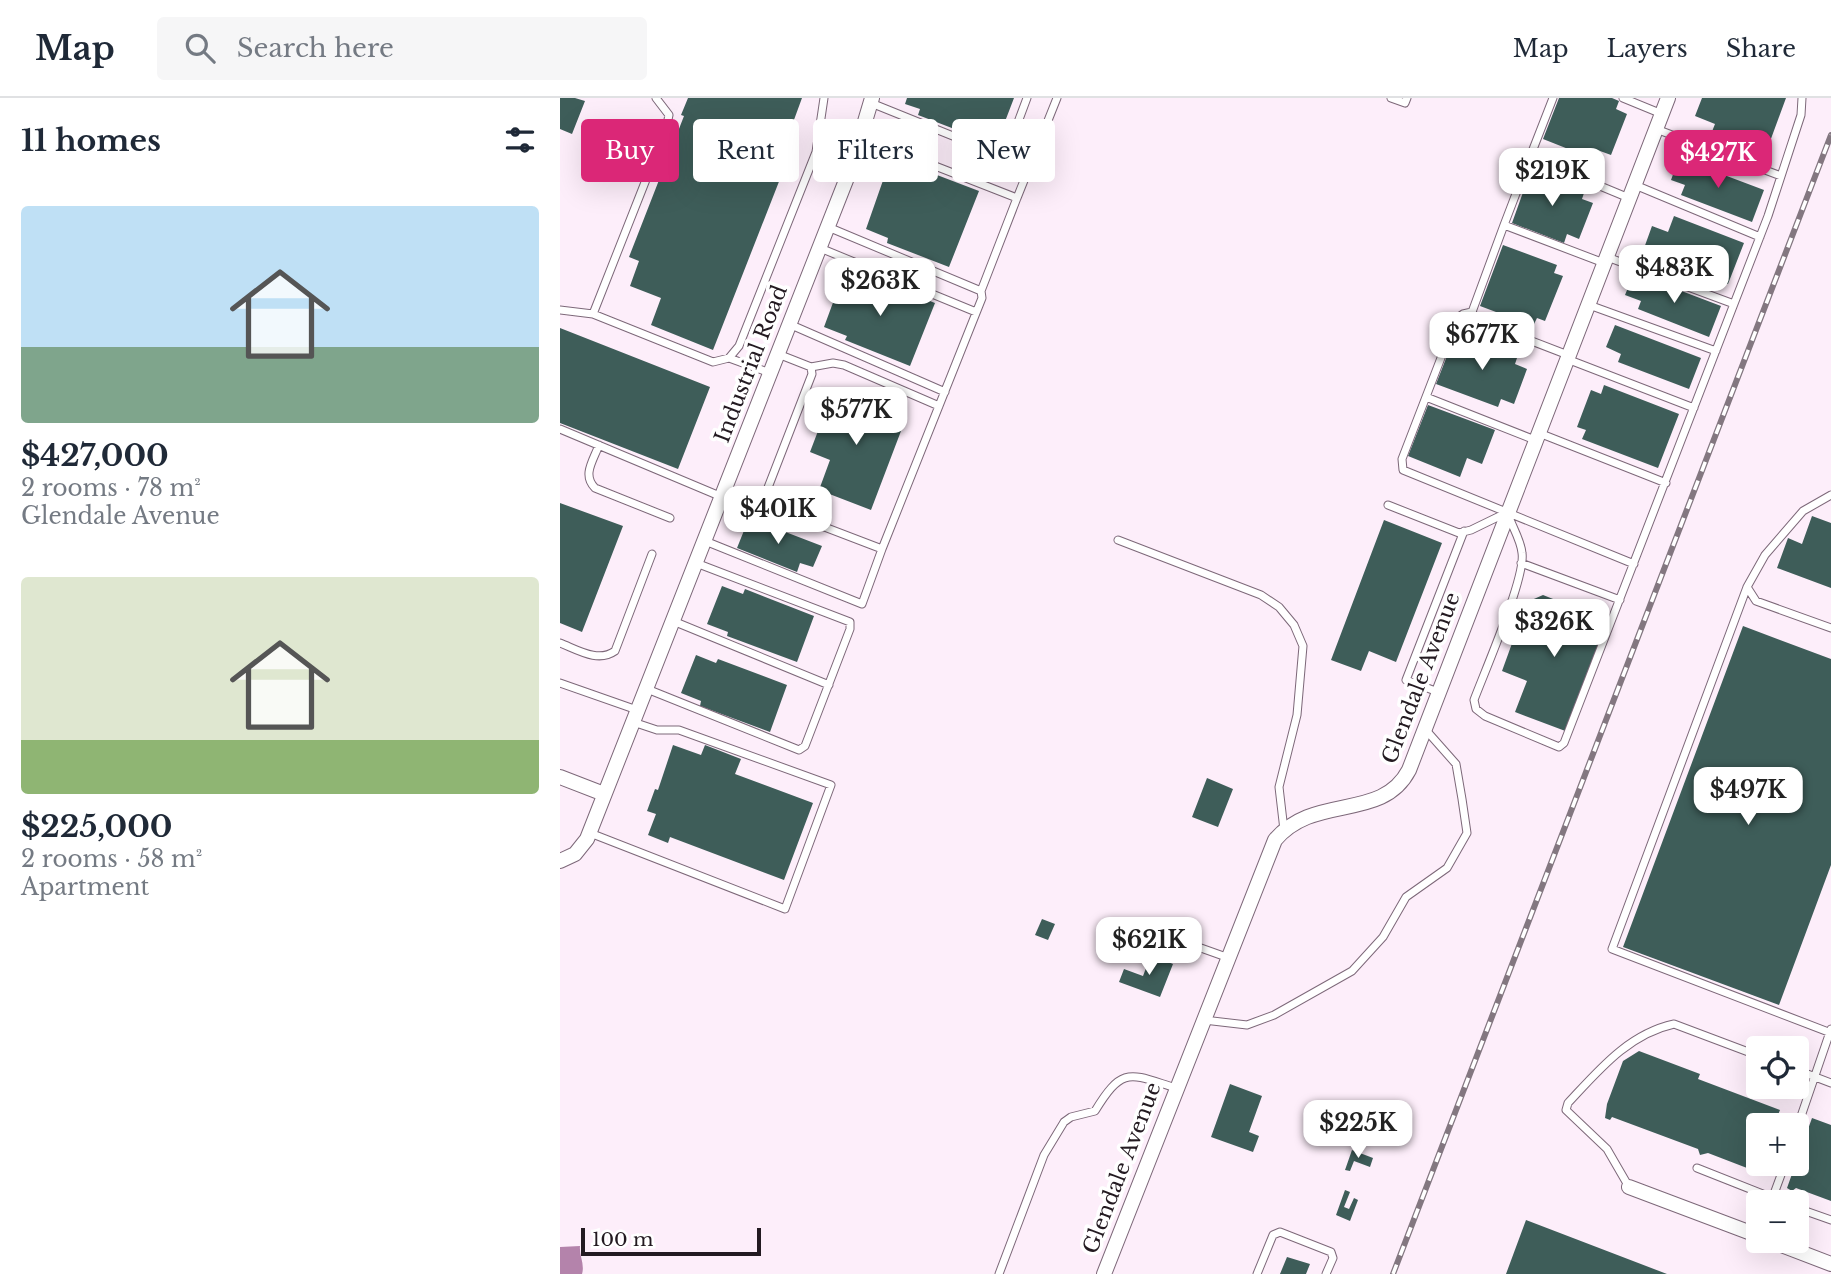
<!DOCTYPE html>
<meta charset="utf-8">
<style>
body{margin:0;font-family:"Libre Baskerville",serif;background:#f6f6f7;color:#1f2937;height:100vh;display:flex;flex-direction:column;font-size:26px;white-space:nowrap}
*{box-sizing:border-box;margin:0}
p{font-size:23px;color:#747a83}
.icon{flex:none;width:38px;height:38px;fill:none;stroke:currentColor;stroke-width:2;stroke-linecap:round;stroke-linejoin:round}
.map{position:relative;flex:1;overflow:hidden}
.sheet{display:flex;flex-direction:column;background:#fff;width:560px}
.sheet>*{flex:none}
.top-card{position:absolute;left:21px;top:21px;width:665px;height:63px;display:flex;gap:14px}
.controls{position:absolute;left:1186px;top:938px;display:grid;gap:14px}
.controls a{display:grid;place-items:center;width:63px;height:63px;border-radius:7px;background:#fff;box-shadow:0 7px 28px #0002;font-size:35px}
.scale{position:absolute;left:21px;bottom:18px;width:180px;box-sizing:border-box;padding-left:7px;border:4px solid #231a21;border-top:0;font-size:19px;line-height:24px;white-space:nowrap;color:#231a21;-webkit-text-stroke:5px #fff;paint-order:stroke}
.price{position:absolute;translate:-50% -60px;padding:0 16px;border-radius:14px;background:#fff;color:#222;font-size:23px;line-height:46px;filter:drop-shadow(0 2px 4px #0008)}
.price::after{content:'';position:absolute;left:50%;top:42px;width:21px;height:16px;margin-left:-10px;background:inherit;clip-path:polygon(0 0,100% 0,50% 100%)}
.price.active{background:#db2777;color:#fff}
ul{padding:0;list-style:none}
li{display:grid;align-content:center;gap:14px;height:371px;padding:0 21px}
li span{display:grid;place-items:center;height:217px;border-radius:7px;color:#555}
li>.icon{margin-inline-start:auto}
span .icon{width:126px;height:126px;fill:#fffc;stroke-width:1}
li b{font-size:30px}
h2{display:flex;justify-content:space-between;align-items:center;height:84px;padding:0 21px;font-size:30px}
.chip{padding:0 24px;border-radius:7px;background:#fff;box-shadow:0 7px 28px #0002;font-size:24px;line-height:63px}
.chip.active{background:#db2777;color:#fff}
header{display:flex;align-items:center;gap:42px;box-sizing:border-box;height:98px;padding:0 35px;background:#fff;border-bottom:2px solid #e0e1e3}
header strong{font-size:33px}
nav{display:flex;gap:38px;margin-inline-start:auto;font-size:24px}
.search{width:490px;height:63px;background:#f6f6f7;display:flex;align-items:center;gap:18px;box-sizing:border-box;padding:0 24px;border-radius:7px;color:#747a83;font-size:26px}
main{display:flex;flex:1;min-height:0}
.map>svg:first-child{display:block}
</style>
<header>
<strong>Map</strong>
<div class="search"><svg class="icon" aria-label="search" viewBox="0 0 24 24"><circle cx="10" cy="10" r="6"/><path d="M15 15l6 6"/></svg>Search here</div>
<nav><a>Map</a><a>Layers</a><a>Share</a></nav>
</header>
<main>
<section class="sheet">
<h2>11 homes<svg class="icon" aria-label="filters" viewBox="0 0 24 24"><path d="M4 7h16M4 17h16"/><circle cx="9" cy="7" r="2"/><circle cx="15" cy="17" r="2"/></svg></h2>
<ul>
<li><span style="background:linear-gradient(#bfe0f5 65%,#7fa58c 0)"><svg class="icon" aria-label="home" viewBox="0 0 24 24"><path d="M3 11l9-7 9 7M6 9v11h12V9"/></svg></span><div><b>$427,000</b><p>2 rooms · 78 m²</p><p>Glendale Avenue</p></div></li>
<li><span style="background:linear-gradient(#dfe7d0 75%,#8fb573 0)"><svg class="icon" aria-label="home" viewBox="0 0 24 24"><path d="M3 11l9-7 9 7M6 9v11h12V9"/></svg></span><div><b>$225,000</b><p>2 rooms · 58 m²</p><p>Apartment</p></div></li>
</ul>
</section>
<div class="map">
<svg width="1271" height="1176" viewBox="0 0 1271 1176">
<rect width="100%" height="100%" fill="#fdeefa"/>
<path fill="#b483ab" d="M 20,1148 C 19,1158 25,1166 22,1176 L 0,1176 L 0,1149 Z"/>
<path fill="#3e5d59" d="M 0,0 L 15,0 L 25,3 L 12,36 L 0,31 Z
M 128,0 L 242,0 L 231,30 L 236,32 L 226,57 L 229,58 L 153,252 L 91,227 L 101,200 L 70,188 L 79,163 L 69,159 L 124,18 L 121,17 Z
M 347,0 L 454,0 L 436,47 L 358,17 L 360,11 L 345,6 Z
M 999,0 L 1052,0 L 1059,3 L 1056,11 L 1067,16 L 1051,57 L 1040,53 L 1036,62 L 983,41 Z
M 1142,0 L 1226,0 L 1205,57 L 1151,36 L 1155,26 L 1135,18 Z
M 1119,60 L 1204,92 L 1192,124 L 1121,97 L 1125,87 L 1111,82 Z
M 334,68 L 337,74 L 343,77 L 346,71 L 354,74 L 356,69 L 419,93 L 389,169 L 327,145 L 328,140 L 306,131 L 327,71 Z
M 971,72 L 1025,92 L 1022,101 L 1033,105 L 1019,141 L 1007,136 L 1004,145 L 952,125 Z
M 1114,118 L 1184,145 L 1168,186 L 1083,153 L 1092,128 L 1108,134 Z
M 943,147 L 997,167 L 994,175 L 1003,178 L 985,223 L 977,220 L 973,228 L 920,208 Z
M 1074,175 L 1161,208 L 1149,239 L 1078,211 L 1081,203 L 1065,197 Z
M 286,176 L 308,184 L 310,180 L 375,205 L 350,268 L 285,242 L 287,238 L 264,229 L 278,191 L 280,192 Z
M 1055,227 L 1141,260 L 1129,291 L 1058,264 L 1061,256 L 1046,249 Z
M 0,230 L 150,289 L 118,371 L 0,325 Z
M 896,235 L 958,257 L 955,266 L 967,271 L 954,306 L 941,301 L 938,309 L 876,286 Z
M 1044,287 L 1119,316 L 1098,370 L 1022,341 L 1026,332 L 1017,329 L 1031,292 L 1041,296 Z
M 274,291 L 295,299 L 297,294 L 336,308 L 328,328 L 341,333 L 311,412 L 259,392 L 270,362 L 250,354 Z
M 868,307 L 935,332 L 922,366 L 907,360 L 900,379 L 848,358 Z
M 0,405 L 63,428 L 22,534 L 0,525 Z
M 1252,418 L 1271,425 L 1271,490 L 1217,470 L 1228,440 L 1242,446 Z
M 189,420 L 262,448 L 253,469 L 240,465 L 237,474 L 177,450 Z
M 824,422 L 882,445 L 836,564 L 809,553 L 801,573 L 771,562 Z
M 162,488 L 183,496 L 185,491 L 254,518 L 237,564 L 167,538 L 168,534 L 147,526 Z
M 983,497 L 1051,524 L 1008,634 L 955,614 L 967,583 L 942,573 L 967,504 Z
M 1183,528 L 1271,561 L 1271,767 L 1219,907 L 1063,849 Z
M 136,557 L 156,565 L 158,561 L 227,587 L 210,634 L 140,608 L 141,603 L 121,595 Z
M 113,647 L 141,657 L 145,647 L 181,661 L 175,676 L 253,705 L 224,782 L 110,739 L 108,745 L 88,737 L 96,716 L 87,713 L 95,691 L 98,692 Z
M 647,680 L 673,691 L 658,729 L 632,719 Z
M 482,821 L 495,826 L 488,842 L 475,837 Z
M 591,857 L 613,866 L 600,899 L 559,884 L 564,871 L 583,878 Z
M 1079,953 L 1140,976 L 1138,981 L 1220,1012 L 1214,1027 L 1199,1027 L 1199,1065 L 1195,1075 L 1190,1076 L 1187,1070 L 1148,1055 L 1140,1057 L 1138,1051 L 1052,1019 L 1050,1022 L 1045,1020 L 1047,1006 L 1063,963 Z
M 670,986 L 702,998 L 689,1034 L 699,1038 L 693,1054 L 651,1039 Z
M 1252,1020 L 1271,1027 L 1271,1103 L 1236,1090 L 1232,1093 L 1227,1090 Z
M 792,1052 L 813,1060 L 810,1069 L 794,1063 L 790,1073 L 785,1072 Z
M 785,1092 L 790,1094 L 784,1109 L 789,1111 L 794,1100 L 798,1102 L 790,1123 L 776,1117 Z
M 966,1122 L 1107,1176 L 946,1176 Z
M 727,1159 L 750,1166 L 746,1176 L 720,1176 Z"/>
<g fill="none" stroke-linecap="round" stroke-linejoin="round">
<g stroke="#7d6879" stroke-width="9">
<path id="service" d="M 831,0 L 845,5 L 847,0
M 1063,0 L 1102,16
M 311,5 L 445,59 L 467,0
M 1096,31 L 1221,78
M 301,39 L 457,100 L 421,193
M 256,54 L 292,67
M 445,59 L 470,69
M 970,59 L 993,0
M 1075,87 L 1200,139
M 457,100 L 497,0
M 944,127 L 912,214 L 917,222 L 1008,257
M 268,129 L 421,193 L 422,200 L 322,451
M 260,150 L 416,214
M 1047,159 L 1174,206
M 1044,165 L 944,127 L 970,59 L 1069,100
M 1029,207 L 1156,253
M 0,212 L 33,216 L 153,264 L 169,260 L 179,248 L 256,54 L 264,0
M 912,214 L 903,216 L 896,221 L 842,361 L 843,372 L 1074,466
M 33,216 L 106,31 L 109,17 L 96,0
M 229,226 L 385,294
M 169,260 L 210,275
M 1007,261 L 1134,310
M 251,269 L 273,265 L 284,267 L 379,308
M 866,299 L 975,342
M 0,331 L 162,399
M 979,335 L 1106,385
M 39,347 C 33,363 22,377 35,390 L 110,420
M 1271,397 L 1243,413 L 1205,457 L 1187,489 L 1196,503 L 1271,530
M 202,405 L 252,276 L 251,269 L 218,256
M 828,407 L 899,435 L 911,432 L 946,415
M 949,419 C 953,430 961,443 962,455 C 966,479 924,575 914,602 L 916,611 L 925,618 L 999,649 L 1004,645 L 1208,118 L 1241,17 L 1242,0
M 558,442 L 701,497 L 719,509 L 734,527 L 743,548 L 737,617 L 719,689 L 724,732
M 145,443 L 302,506 L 322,451 L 165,391
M 961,465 L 1060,502
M 1187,489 L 1052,851 L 1271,935
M 113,523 L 269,587
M 0,545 C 18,552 38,565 55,553 L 92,456
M 0,585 L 77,612
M 87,591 L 239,652 L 245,648 L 290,531 L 290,524 L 136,465
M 878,594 L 846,582 L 904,433
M 30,735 L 225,811 L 271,687 L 119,632 L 97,632 L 73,624
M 596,834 L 669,860
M 644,922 L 687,927 L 714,917 L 792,873 L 823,839 L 846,799 L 887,770 L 907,735 L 902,701 L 896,666 L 865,631
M 1237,972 L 1271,985
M 1237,1030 L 1271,931
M 1137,1070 L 1223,1104
M 1069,1089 L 1047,1051 L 1006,1012 L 1008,1005 C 1038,973 1068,936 1114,926 L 1199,958
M 1211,1104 L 1225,1066
M 1237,1110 L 1271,1122
M 439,1176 L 484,1057 L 504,1024 L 511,1019 L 535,1013 C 563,967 570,976 616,990
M 697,1176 L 713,1137 L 720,1134 L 771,1154 L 773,1160 L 766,1176"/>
</g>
<g stroke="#7d6879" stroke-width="16">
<path id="minor" d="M 0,679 L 44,696
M 0,763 L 15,756 L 27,741 L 292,67 L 312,0
M 1069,1089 L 1199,1138
M 1211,1143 L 1271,1166
M 544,1176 L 715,742 C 754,695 822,724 849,672 L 1108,0"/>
</g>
<use href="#service" stroke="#fff" stroke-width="7"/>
<use href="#minor" stroke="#fff" stroke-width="14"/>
<g stroke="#837780" stroke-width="6">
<path id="rail" d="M 833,1176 L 1271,37"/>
</g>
<use href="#rail" stroke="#fff" stroke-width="3.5" stroke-dasharray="10" stroke-linecap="butt"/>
</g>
<g text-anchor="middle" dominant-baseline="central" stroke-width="7" stroke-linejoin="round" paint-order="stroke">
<g font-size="21" fill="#231a21" stroke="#fff">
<text transform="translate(191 266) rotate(-69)">Industrial Road</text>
<text transform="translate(861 580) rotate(-69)">Glendale Avenue</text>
<text transform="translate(562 1070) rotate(-69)">Glendale Avenue</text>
</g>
</g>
</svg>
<div class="controls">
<a><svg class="icon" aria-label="locate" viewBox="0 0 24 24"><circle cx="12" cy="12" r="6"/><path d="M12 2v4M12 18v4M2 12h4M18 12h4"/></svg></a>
<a>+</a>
<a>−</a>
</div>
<div class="scale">100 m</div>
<b class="price active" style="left:1158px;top:92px">$427K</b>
<b class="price" style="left:992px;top:110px">$219K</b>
<b class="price" style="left:1114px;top:207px">$483K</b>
<b class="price" style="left:320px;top:220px">$263K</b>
<b class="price" style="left:922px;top:274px">$677K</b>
<b class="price" style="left:296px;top:349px">$577K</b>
<b class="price" style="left:218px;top:448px">$401K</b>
<b class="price" style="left:994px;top:561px">$326K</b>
<b class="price" style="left:1188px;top:729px">$497K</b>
<b class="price" style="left:589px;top:879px">$621K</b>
<b class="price" style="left:798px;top:1062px">$225K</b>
<div class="top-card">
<a class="chip active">Buy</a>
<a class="chip">Rent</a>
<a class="chip">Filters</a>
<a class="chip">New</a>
</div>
</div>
</main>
